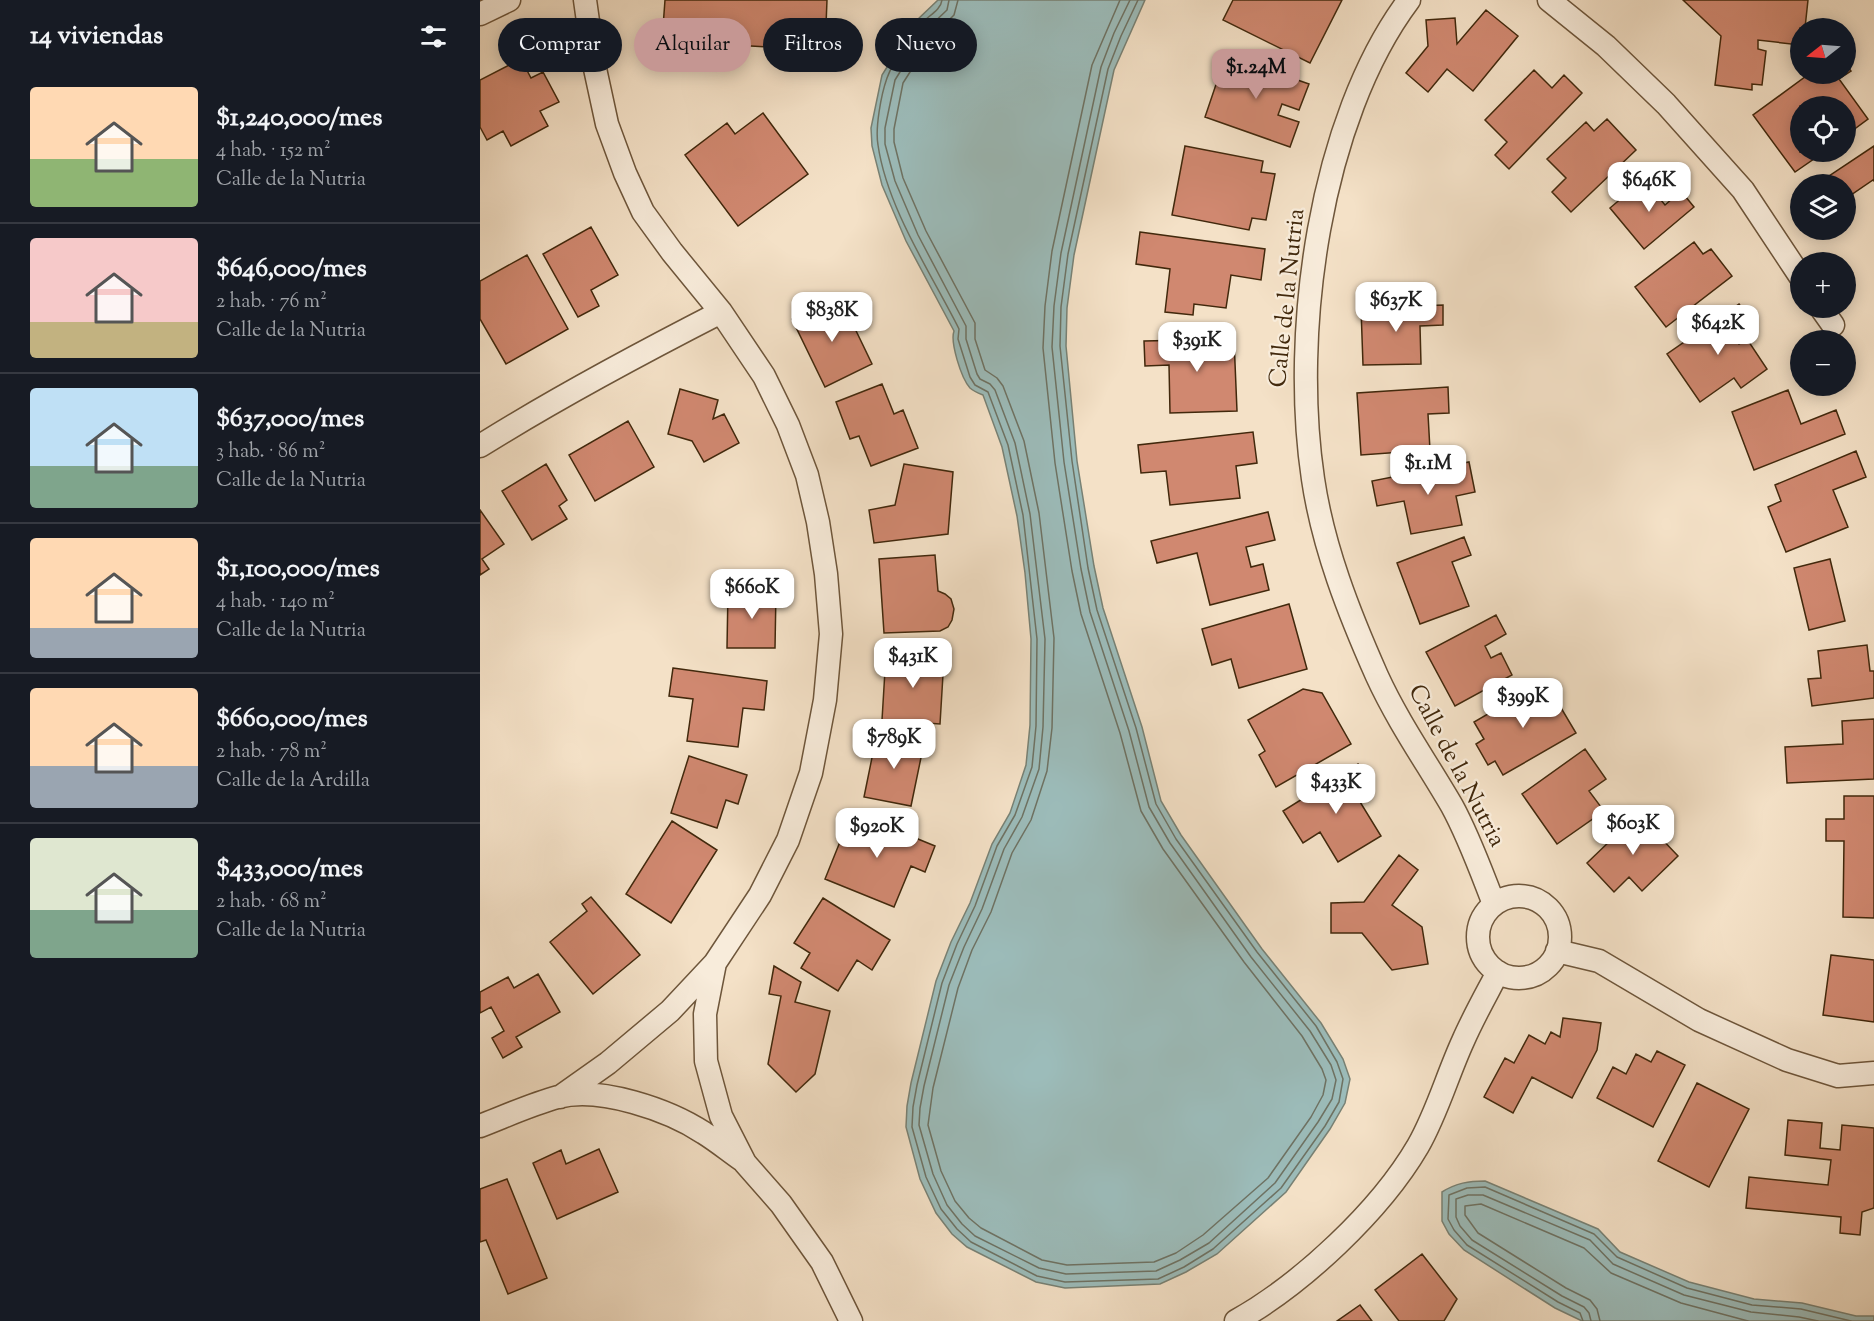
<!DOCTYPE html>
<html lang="es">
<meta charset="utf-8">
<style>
body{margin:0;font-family:"Sorts Mill Goudy",serif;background:#20242c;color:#f1f3f6;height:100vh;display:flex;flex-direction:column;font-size:22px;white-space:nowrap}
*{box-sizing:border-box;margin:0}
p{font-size:20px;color:#9ea1a6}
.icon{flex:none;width:33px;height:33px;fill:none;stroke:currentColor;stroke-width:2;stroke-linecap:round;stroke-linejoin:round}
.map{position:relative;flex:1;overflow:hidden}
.sheet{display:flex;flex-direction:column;background:#171b24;width:480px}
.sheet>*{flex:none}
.banner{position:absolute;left:18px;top:18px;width:570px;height:54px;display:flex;gap:12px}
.needle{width:39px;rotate:253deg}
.buttons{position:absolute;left:1310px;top:18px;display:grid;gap:12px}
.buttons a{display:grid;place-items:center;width:66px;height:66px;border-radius:50%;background:#171b24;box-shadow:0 3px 15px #0003;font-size:30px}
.price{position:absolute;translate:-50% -51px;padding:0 14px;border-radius:12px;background:#fff;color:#222;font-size:20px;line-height:39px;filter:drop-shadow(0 2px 3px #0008)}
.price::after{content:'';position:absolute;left:50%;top:36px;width:18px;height:14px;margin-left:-9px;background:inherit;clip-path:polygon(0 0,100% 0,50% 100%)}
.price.current{background:#c59692;color:#111}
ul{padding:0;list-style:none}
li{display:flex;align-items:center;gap:18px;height:150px;padding:0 30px}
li+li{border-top:2px solid #363941}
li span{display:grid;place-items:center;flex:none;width:168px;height:120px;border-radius:6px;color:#555}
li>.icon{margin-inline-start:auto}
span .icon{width:72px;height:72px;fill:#fffc;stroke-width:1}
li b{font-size:26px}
h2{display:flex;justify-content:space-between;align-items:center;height:72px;padding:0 30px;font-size:26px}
.pill{padding:0 21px;border-radius:27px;background:#171b24;box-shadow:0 3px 15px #0003;font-size:21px;line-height:54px}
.pill.current{background:#c59692;color:#111}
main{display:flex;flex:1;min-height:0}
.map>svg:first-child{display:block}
</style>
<main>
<section class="sheet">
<h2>14 viviendas<svg class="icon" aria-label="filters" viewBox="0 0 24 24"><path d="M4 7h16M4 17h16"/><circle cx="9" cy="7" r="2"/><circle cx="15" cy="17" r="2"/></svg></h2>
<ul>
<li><span style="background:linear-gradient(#ffd9b3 60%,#8fb573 0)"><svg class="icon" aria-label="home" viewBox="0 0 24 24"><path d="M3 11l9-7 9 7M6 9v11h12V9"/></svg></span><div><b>$1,240,000/mes</b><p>4 hab. · 152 m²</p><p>Calle de la Nutria</p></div></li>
<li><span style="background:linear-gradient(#f6c9c9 70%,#c2b280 0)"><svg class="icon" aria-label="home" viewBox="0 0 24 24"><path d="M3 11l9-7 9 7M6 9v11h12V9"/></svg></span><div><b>$646,000/mes</b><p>2 hab. · 76 m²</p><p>Calle de la Nutria</p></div></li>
<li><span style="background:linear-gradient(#bfe0f5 65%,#7fa58c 0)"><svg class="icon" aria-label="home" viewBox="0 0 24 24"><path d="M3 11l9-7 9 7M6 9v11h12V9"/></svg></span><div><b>$637,000/mes</b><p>3 hab. · 86 m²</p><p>Calle de la Nutria</p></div></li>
<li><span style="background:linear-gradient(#ffd9b3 75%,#9aa5b1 0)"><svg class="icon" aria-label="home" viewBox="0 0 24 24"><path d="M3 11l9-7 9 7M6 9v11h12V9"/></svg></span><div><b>$1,100,000/mes</b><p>4 hab. · 140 m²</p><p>Calle de la Nutria</p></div></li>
<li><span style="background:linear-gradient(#ffd9b3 65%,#9aa5b1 0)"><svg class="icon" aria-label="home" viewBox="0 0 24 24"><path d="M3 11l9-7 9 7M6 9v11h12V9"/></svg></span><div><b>$660,000/mes</b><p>2 hab. · 78 m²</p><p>Calle de la Ardilla</p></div></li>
<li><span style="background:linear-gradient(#dfe7d0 60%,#7fa58c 0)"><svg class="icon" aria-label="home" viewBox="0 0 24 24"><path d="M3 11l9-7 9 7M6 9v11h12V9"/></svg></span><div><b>$433,000/mes</b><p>2 hab. · 68 m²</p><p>Calle de la Nutria</p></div></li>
</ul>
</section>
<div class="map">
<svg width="1394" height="1321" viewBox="0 0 1394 1321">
<rect width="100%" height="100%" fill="#f4e1c7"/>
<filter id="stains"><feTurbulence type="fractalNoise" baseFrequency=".00333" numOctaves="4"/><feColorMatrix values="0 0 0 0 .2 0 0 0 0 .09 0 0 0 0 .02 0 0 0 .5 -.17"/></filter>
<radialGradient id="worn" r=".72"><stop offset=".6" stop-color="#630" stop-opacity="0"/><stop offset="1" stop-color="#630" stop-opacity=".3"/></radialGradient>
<path fill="#9cbcba" stroke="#788174" stroke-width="1.5" d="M 458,0 L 665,0 L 634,70 L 594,255 L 587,308 L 586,346 L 597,461 L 614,566 L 623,608 L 662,727 L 681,801 L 701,835 L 782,949 L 841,1023 L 863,1059 L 870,1079 L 865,1103 L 850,1129 L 806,1192 L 737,1254 L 706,1272 L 680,1284 L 585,1288 L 556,1282 L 487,1247 L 472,1234 L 456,1213 L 440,1179 L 426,1127 L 427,1106 L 431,1083 L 456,981 L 471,942 L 490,903 L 512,844 L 530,813 L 546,765 L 550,725 L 551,639 L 545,573 L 537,516 L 522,447 L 503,395 C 498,393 493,391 490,388 C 481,378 470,342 474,331 L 426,241 L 402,185 L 392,146 L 391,128 L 402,75 L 436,21 Z
M 1005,1181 L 1118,1229 L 1140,1252 L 1209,1282 L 1274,1299 L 1322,1303 L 1376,1316 L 1394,1316 L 1394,1321 L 1102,1321 L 1075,1308 L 984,1250 L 969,1234 L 962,1221 L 962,1192 C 976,1183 989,1181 1005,1181 Z"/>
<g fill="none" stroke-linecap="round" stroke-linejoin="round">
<path stroke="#6e7263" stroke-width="1.5" d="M 462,0 C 461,10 448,16 442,23 C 430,35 413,62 407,78 C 401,95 395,128 398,145 C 407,208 451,273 479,329 L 478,339 L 490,377 L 495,385 L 508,392 L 528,445 L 543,515 L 557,639 L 556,726 L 552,767 L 535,815 L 517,846 L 495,906 L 477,944 L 462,983 L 437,1085 L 433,1107 L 432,1127 L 446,1177 L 461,1209 L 477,1229 L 491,1242 L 557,1276 L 585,1282 L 678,1279 L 704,1267 L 733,1249 L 801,1188 L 845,1126 L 859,1102 L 863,1079 L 857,1062 L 836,1026 L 777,952 L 696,839 L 676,804 L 656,728 L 617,610 L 608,568 L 592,461 L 580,346 L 581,307 L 588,254 L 628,69 L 641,36 L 658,0
M 469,0 L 467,10 L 446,30 L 415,80 L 405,128 L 405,144 L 415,181 L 438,235 L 486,326 L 486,339 L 497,374 L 500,379 L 510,384 L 515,390 L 535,443 L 550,514 L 565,639 L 563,727 L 559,769 L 542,817 L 524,849 L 502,909 L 484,947 L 469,985 L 444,1086 L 440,1108 L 439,1125 L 453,1174 L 467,1205 L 482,1224 L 495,1236 L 559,1268 L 586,1274 L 676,1271 L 700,1260 L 729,1243 L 795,1183 L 838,1122 L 852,1099 L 856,1080 L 851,1065 L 830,1031 L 771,957 L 690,843 L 669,807 L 649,731 L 610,612 L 601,569 L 584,462 L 572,347 L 574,306 L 581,253 L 621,67 L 634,33 L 650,0
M 478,0 L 474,15 L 453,36 L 423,83 L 414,129 L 414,142 L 423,178 L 446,231 L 495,323 L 495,339 L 505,370 L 517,378 L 523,386 L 544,441 L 559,513 L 574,638 L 572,728 L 567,771 L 551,820 L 532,853 L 511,912 L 492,950 L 478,988 L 453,1088 L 448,1125 L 461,1171 L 475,1201 L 489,1218 L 501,1228 L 562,1260 L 587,1265 L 674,1262 L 696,1253 L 723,1235 L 788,1178 L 831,1117 L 843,1095 L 846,1080 L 842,1069 L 822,1036 L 764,962 L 683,849 L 661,811 L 640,733 L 601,614 L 592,571 L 575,463 L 563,348 L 565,306 L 572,251 L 612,65 L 640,0
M 1103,1321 L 1100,1313 L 1078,1302 L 987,1245 L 974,1230 L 968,1219 L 969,1195 L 987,1188 L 1005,1187 L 1114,1234 L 1137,1257 L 1207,1288 L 1272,1305 L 1321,1309 L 1371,1321
M 1111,1321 L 1109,1313 L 1104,1307 L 1082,1296 L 992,1240 L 980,1226 L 976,1217 L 976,1199 L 988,1195 L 1003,1195 L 1110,1240 L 1133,1264 L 1204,1295 L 1271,1312 L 1319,1317 L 1338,1321
M 1120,1321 L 1117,1309 L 1110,1300 L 1086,1288 L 998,1233 L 985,1215 L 985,1206 L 1001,1204 L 1104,1248 L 1131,1273 L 1201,1303 L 1268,1321"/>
</g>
<path fill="#d08870" stroke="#41280c" stroke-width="1.5" d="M 185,0 L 347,0 L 345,50 L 182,41 Z
M 753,0 L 862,0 L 830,63 L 743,20 Z
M 1203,0 L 1328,0 L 1325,28 L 1320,28 L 1320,45 L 1278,40 L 1278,49 L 1286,51 L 1282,85 L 1272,84 L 1272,90 L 1235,85 L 1241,36 Z
M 1006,10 L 1038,36 L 993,91 L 967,69 L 948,92 L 926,73 L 948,46 L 946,20 L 975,18 L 977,44 Z
M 746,55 L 829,84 L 819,110 L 802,104 L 798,115 L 819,122 L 810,147 L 725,117 Z
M 41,59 L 51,78 L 63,72 L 79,102 L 60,111 L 68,126 L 31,146 L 23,131 L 7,140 L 0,127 L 0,80 Z
M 1365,63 L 1371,71 L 1359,79 L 1388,119 L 1365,136 L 1365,106 L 1320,106 L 1320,152 L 1344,152 L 1315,172 L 1273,115 L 1329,74 L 1365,74 Z
M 1054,70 L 1072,88 L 1084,75 L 1102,93 L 1029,169 L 1015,155 L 1027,142 L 1005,120 Z
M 283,113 L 328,174 L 258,226 L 205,155 L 247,123 L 255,134 Z
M 1127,119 L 1156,150 L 1091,212 L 1072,192 L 1086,178 L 1067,159 L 1106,122 L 1114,131 Z
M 705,146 L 783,161 L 781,172 L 795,174 L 786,220 L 772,218 L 769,230 L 692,215 Z
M 1394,146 L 1394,181 L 1393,180 L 1365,199 L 1365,184 L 1337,184 Z
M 1164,179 L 1185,205 L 1201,191 L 1214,207 L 1164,249 L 1130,208 Z
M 111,227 L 138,275 L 111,290 L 119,306 L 98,317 L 63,254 Z
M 660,232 L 785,249 L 781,280 L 751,275 L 746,308 L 714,304 L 713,315 L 685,312 L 690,269 L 656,264 Z
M 1214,242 L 1223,254 L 1231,249 L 1252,276 L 1186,327 L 1155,287 Z
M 47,255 L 88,329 L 26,364 L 0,319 L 0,281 Z
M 350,300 L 357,314 L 366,310 L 392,364 L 345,387 L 312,319 Z
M 1259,304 L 1273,325 L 1254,337 L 1259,344 L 1267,339 L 1287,369 L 1261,388 L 1254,378 L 1220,402 L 1187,354 Z
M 963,305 L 963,325 L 940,326 L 941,364 L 883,365 L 881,308 Z
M 754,339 L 757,411 L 690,413 L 689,365 L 665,366 L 664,341 Z
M 402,384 L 414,414 L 423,410 L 438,448 L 391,466 L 379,436 L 370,439 L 356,402 Z
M 968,387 L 969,413 L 948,414 L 950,450 L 881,455 L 877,393 Z
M 200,389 L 238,400 L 233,419 L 244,414 L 259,443 L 224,462 L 212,441 L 188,434 Z
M 1308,390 L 1321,424 L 1356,410 L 1365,434 L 1274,470 L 1252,412 Z
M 148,421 L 174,467 L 115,501 L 89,455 Z
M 773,432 L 777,463 L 756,466 L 760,498 L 690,505 L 686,471 L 661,473 L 658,445 Z
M 1376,451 L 1386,477 L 1353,490 L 1368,527 L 1306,552 L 1288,507 L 1301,501 L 1295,485 Z
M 989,462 L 995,492 L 976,496 L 982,525 L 931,534 L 924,501 L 897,506 L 892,481 Z
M 66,464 L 87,500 L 79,506 L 87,519 L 52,540 L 22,491 Z
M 424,464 L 473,472 L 468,534 L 394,543 L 389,510 L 415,505 Z
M 0,510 L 24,544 L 2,559 L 9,569 L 0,575 Z
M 788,512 L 795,540 L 766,547 L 771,567 L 783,564 L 789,590 L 730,605 L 717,553 L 677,563 L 671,541 Z
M 984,537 L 991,555 L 972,562 L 989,606 L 940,624 L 917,563 Z
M 455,555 L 458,591 L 465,594 L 471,599 L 474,609 L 472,620 L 468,627 L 460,631 L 404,633 L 399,559 Z
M 1350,559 L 1365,621 L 1329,630 L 1314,568 Z
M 248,591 L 296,591 L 295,648 L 247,648 Z
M 809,604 L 827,669 L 759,688 L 751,659 L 732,665 L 722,629 Z
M 1016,615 L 1026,634 L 1005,646 L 1011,658 L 1021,653 L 1032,675 L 975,706 L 946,652 Z
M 1387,645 L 1390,671 L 1394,671 L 1394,698 L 1332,706 L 1328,679 L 1341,678 L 1338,651 Z
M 406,654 L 464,658 L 460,724 L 402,720 Z
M 193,668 L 287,681 L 284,710 L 263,708 L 258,747 L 207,741 L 213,699 L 189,696 Z
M 1065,681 L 1096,733 L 1023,775 L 1015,761 L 1008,765 L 996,744 L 1004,739 L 994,722 Z
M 823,689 L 842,693 L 871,744 L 796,787 L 779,755 L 785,751 L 768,720 Z
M 1394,719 L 1394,779 L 1307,783 L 1305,747 L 1363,744 L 1362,721 Z
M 397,733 L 444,743 L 431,806 L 384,797 Z
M 1105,749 L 1126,779 L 1109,791 L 1124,811 L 1077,844 L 1042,794 Z
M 209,756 L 267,775 L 258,804 L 246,800 L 237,828 L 191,813 Z
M 878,764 L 893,788 L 877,797 L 901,836 L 858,862 L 840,832 L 823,843 L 803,811 Z
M 1364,796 L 1394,796 L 1394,918 L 1363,917 L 1364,841 L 1346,841 L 1346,819 L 1364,819 Z
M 372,812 L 455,846 L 445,872 L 431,866 L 414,907 L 345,879 Z
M 1158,814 L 1198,856 L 1162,891 L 1149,877 L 1134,892 L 1107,863 Z
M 192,821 L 237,850 L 191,923 L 146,894 Z
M 919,855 L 938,870 L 912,905 L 942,927 L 948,964 L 912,970 L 882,933 L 851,933 L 851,903 L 884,902 Z
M 111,897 L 160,955 L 113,994 L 70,942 L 107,911 L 102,904 Z
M 343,898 L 410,940 L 392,970 L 377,960 L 358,991 L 321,968 L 330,953 L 314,943 Z
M 1351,955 L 1394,960 L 1394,1022 L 1343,1015 Z
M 294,966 L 321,982 L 315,1002 L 350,1011 L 335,1074 L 316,1092 L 288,1064 L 301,996 L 289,994 Z
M 58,974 L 80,1012 L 36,1037 L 42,1047 L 23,1058 L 12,1038 L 24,1031 L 11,1007 L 0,1013 L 0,992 L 28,977 L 34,988 Z
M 1083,1018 L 1121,1023 L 1117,1050 L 1092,1098 L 1052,1077 L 1033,1113 L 1004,1097 L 1025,1058 L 1034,1063 L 1049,1035 L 1065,1044 L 1071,1032 L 1080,1037 Z
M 1177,1051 L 1205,1065 L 1173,1127 L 1117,1098 L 1133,1067 L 1146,1074 L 1156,1054 L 1171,1062 Z
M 1217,1083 L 1269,1109 L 1229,1187 L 1178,1161 Z
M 1308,1120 L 1342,1123 L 1340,1148 L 1360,1150 L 1362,1125 L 1394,1128 L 1394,1208 L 1382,1212 L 1380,1235 L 1360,1233 L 1361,1217 L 1266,1208 L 1269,1177 L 1348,1185 L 1351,1160 L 1305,1155 Z
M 119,1149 L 138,1192 L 77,1219 L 53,1163 L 81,1150 L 86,1164 Z
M 27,1179 L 67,1278 L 28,1294 L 6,1240 L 0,1242 L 0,1189 Z
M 942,1254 L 977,1299 L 964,1321 L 919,1321 L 895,1290 Z
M 880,1305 L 892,1321 L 857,1321 Z"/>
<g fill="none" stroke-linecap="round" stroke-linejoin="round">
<g stroke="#6e563b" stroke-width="25">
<path id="street" d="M 105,0 L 114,64 L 127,124 L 145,173 L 163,212 L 192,252 L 241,312 L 284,376 L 308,425 L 327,475 L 338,522 L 346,574 L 351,634 L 345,700 L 331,773 L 308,840 L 280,895 L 235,963 L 225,1014 L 226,1061 L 241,1116 L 265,1163 L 301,1204 L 342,1262 L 371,1321
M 929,0 C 839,120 811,333 833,479 C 843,547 869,613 897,676 C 918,722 947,763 972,806 C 989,837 1001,871 1014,904
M 1069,0 L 1126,46 L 1186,104 L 1263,190 L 1320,276
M 0,14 L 29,0
M 1341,308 L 1353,325
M 0,446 C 78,397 159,354 241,312
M998 937a41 41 0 1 1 82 0a41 41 0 1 1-82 0Z
M 1077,951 L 1119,961 L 1219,1020 L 1307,1060 L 1358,1076 L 1394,1073
M 80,1097 L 128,1063 L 190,1011 L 235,963
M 0,1126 C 26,1116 52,1104 78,1097 C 120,1086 189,1110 224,1133 C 237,1141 249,1151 262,1160
M 756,1321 C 822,1284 900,1211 938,1146 C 957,1113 967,1076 983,1041 C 993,1018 1006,995 1018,972"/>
</g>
<use href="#street" stroke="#f8ecdb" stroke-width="22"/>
</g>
<g text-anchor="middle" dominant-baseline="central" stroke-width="4.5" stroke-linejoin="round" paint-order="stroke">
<g font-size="24" fill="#41280c" stroke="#f8ecdb">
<text transform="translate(808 298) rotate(-84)">Calle de la Nutria</text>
<text transform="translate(976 766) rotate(62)">Calle de la Nutria</text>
</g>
</g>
<rect width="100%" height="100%" filter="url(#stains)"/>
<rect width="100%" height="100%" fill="url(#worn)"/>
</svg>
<div class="buttons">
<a><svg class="needle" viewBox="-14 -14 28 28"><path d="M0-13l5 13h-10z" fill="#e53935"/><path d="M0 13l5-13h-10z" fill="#9ea1a6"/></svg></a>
<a><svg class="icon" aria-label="locate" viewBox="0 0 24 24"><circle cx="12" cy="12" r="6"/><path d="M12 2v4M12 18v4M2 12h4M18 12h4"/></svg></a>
<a><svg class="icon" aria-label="layers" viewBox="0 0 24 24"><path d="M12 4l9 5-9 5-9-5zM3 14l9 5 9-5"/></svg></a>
<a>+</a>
<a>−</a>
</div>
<b class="price current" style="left:776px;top:100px">$1.24M</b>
<b class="price" style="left:1169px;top:213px">$646K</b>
<b class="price" style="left:916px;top:333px">$637K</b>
<b class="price" style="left:352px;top:343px">$838K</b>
<b class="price" style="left:1238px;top:356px">$642K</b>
<b class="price" style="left:717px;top:373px">$391K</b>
<b class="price" style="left:948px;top:496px">$1.1M</b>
<b class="price" style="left:272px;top:620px">$660K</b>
<b class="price" style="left:433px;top:689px">$431K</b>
<b class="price" style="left:1043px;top:729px">$399K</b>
<b class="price" style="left:414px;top:770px">$789K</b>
<b class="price" style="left:856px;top:815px">$433K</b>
<b class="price" style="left:1153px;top:856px">$603K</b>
<b class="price" style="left:397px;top:859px">$920K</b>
<div class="banner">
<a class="pill">Comprar</a>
<a class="pill current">Alquilar</a>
<a class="pill">Filtros</a>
<a class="pill">Nuevo</a>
</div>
</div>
</main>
